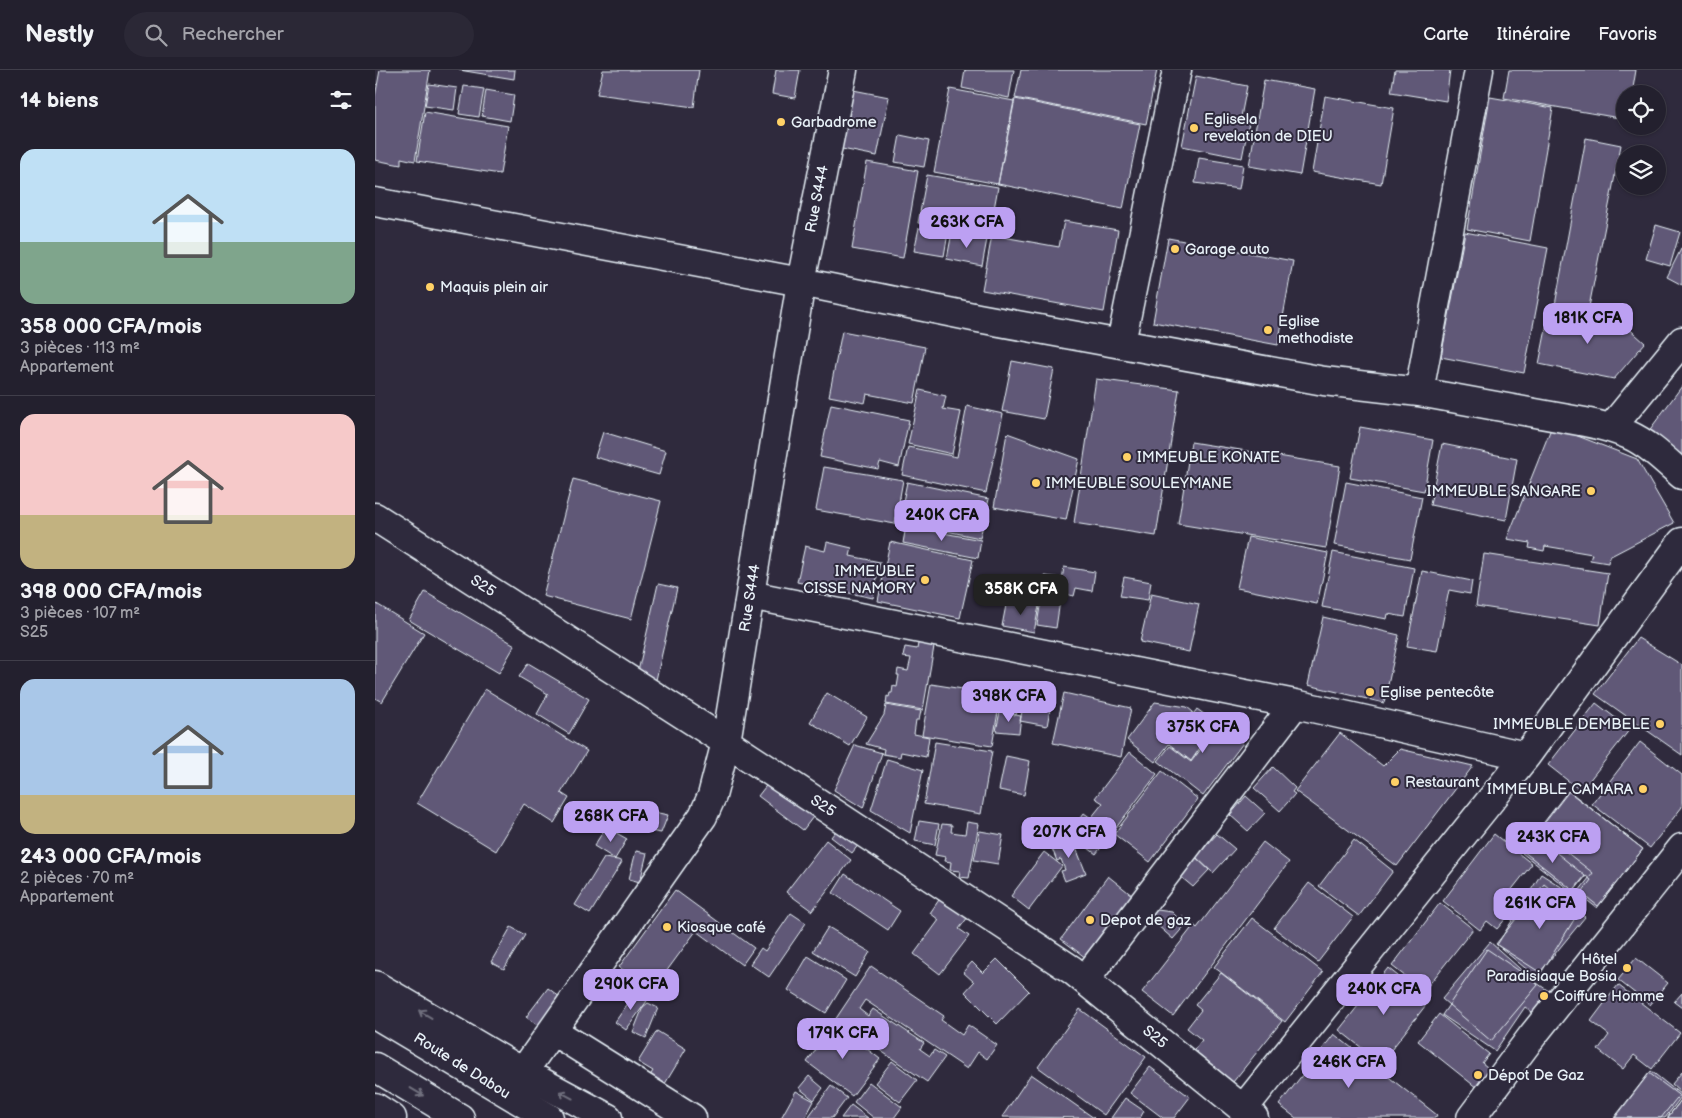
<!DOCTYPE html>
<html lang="fr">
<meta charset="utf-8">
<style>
body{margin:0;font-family:"Balsamiq Sans",sans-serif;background:#2b2836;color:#f1f3f6;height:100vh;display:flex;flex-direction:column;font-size:19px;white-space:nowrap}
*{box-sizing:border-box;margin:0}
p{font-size:16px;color:#a3a3aa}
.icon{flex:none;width:28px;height:28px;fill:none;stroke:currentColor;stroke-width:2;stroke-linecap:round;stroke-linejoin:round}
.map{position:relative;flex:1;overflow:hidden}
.drawer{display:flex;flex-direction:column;background:#23202e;width:375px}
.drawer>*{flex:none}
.tools{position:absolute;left:1241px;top:15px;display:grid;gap:10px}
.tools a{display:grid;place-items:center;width:50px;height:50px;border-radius:50%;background:#23202e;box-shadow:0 1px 4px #0004,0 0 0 1px #403e4a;font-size:25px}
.price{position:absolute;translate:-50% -42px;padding:0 11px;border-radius:10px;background:#bca0f2;color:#111;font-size:16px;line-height:32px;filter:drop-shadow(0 1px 2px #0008)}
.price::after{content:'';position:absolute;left:50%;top:30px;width:15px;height:11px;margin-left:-8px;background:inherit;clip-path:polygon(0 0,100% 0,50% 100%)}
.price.current{background:#222;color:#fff}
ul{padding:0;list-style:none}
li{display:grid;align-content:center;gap:10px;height:265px;padding:0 20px}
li+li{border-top:1px solid #403e4a}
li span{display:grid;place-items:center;height:155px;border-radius:15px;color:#555}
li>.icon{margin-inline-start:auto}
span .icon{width:90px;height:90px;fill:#fffc;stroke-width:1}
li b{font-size:21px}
h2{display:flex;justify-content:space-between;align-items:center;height:60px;padding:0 20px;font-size:21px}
header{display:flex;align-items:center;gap:30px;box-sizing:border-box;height:70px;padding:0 25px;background:#23202e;border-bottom:1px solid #403e4a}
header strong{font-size:24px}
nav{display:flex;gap:28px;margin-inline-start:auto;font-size:18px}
.search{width:350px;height:45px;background:#2b2836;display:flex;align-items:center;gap:12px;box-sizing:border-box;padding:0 18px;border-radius:28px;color:#a3a3aa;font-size:19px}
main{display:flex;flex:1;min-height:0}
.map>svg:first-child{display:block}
</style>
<header>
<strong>Nestly</strong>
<div class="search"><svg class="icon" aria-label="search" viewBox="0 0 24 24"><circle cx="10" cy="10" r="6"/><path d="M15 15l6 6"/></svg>Rechercher</div>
<nav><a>Carte</a><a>Itinéraire</a><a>Favoris</a></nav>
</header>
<main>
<section class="drawer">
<h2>14 biens<svg class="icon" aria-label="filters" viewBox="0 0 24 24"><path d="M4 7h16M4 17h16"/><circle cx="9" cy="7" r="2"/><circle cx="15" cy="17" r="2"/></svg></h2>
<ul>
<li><span style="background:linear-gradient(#bfe0f5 60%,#7fa58c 0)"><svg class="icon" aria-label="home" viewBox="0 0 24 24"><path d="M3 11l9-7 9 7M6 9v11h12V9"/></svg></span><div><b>358 000 CFA/mois</b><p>3 pièces · 113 m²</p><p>Appartement</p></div></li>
<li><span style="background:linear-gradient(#f6c9c9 65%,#c2b280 0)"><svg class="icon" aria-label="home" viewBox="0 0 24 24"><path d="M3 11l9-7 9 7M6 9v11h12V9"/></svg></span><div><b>398 000 CFA/mois</b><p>3 pièces · 107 m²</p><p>S25</p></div></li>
<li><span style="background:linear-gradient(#a9c7e8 75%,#c2b280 0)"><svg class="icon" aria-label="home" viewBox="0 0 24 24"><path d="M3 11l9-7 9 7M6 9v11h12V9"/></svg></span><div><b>243 000 CFA/mois</b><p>2 pièces · 70 m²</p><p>Appartement</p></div></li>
</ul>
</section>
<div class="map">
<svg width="1307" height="1048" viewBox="0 0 1307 1048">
<rect width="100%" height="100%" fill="#2f2a3d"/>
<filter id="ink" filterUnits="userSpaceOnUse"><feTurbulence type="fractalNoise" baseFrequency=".02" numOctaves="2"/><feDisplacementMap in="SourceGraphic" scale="10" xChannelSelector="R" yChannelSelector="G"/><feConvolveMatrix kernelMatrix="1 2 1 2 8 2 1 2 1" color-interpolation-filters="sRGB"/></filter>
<g filter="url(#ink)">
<path fill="#615977" stroke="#e8f1f8" d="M 5,0 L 55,0 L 40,91 L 26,88 L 26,95 L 0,90 L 0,27 Z
M 84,0 L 140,0 L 139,9 Z
M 228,0 L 324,0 L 319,37 L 222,24 Z
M 401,0 L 425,0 L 420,28 L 397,24 Z
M 590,0 L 639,0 L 634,28 L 587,18 Z
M 646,0 L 782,0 L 771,54 L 640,28 Z
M 1020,0 L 1075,0 L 1071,31 L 1016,22 Z
M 1134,0 L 1261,0 L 1257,24 L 1250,24 L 1250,49 L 1129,28 Z
M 821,6 L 872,16 L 865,52 L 874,53 L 867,88 L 807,76 Z
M 889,10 L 940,19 L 925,105 L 874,96 Z
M 54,14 L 82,18 L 79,40 L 50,36 Z
M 89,16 L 109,19 L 104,47 L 84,44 Z
M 473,19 L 514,27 L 502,86 L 462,78 Z
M 575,19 L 639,31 L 623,114 L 559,102 Z
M 111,20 L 139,25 L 135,51 L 107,46 Z
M 950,26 L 1019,38 L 1006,114 L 937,102 Z
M 1115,27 L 1178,38 L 1155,171 L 1092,159 Z
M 640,29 L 765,54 L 748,139 L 623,114 Z
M 50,42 L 133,56 L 125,104 L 42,91 Z
M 525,65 L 554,71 L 549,97 L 520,92 Z
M 1211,68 L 1246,75 L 1213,242 L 1180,235 Z
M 824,88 L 868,95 L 864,119 L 820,113 Z
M 492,92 L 543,101 L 528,188 L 477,179 Z
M 552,105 L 623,117 L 614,166 L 543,153 Z
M 689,151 L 743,160 L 729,242 L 607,220 L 617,165 L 684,177 Z
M 1281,155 L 1305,162 L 1295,196 L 1271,189 Z
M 544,158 L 573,163 L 569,186 L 539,181 Z
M 577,162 L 612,169 L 607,196 L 572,189 Z
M 1090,162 L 1173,178 L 1149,303 L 1066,287 Z
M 793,168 L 918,191 L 903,275 L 778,252 Z
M 1306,179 L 1307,179 L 1307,215 L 1292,207 Z
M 1175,239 L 1250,255 L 1270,273 L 1239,309 L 1164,294 Z
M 467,261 L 550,277 L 539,333 L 492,324 L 490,333 L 454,326 Z
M 637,291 L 679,299 L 669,349 L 627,341 Z
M 721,309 L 804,320 L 781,466 L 699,453 Z
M 1307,316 L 1307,391 L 1273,362 Z
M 545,320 L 571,326 L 568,339 L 586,342 L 577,384 L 533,374 Z
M 456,334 L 534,350 L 524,397 L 505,392 L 503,399 L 445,387 Z
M 592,336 L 628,344 L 611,423 L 527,405 L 533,377 L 582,387 Z
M 1177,356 L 1262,389 L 1299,453 L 1234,487 L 1233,493 L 1215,490 L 1217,484 L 1170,476 L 1169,481 L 1154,478 L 1155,473 L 1132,469 Z
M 985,357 L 1058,370 L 1049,421 L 975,408 Z
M 228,362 L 291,381 L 284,405 L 220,387 Z
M 632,363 L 704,389 L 691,450 L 619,437 Z
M 816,372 L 965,396 L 951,478 L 803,454 Z
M 1067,374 L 1142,389 L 1131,450 L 1055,435 Z
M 449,397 L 528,410 L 520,454 L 441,440 Z
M 198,409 L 286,431 L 256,549 L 168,526 Z
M 532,412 L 614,429 L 605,468 L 524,451 Z
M 971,412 L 1047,427 L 1035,489 L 959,475 Z
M 531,456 L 606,470 L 603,488 L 528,473 Z
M 873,467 L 953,483 L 942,534 L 862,518 Z
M 452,472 L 477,478 L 475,486 L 505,492 L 498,528 L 422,512 L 430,476 L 450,481 Z
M 515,472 L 598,490 L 585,548 L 503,531 Z
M 958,482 L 1039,498 L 1030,547 L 1013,544 L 1012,549 L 947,537 Z
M 1109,484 L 1233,503 L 1225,555 L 1101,536 Z
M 689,497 L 720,502 L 717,521 L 701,518 L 699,526 L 685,523 Z
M 1047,501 L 1097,511 L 1095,524 L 1074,520 L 1062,581 L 1032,576 Z
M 670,506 L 687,508 L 684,524 L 686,524 L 681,558 L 662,555 Z
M 749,507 L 776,512 L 773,530 L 745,526 Z
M 283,514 L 302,518 L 281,610 L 262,606 Z
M 50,522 L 140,575 L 124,603 L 34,550 Z
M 776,524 L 824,534 L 814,582 L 765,572 Z
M 632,530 L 664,536 L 659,562 L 627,556 Z
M 0,533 L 49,563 L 7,632 L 0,628 Z
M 948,547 L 1024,565 L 1009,633 L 933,615 Z
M 544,568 L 560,571 L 548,640 L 511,634 L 512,626 L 514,627 L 515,623 L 517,623 L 518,616 L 522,617 L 524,605 L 522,605 L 523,599 L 533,601 L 536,588 L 528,587 L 530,577 L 542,579 Z
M 1263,568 L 1307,595 L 1307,685 L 1220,624 Z
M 153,593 L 214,629 L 194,664 L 162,644 L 173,624 L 144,607 Z
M 556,614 L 626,625 L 617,676 L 547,665 Z
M 110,619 L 212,681 L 186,723 L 194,728 L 179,753 L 149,734 L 121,781 L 42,733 Z
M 628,620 L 645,624 L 641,645 L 624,642 Z
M 452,623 L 492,647 L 475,676 L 435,652 Z
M 651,623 L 677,628 L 672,656 L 645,651 Z
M 689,623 L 756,638 L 746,687 L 678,673 Z
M 780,632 L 812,637 L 818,642 L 806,659 L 827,675 L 816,691 L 794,674 L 780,692 L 752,670 Z
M 1221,633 L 1255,659 L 1206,721 L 1173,695 Z
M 511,635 L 546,641 L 544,650 L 541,650 L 539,664 L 554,667 L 551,687 L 526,682 L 525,687 L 508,684 L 509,679 L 491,674 L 509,645 Z
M 822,639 L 868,673 L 828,726 L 783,691 L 795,676 L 816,692 L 829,675 L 807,659 Z
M 625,642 L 646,646 L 644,663 L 621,661 Z
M 965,663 L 1008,696 L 1025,679 L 1098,696 L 1022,796 L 920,721 Z
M 560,672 L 617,681 L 606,744 L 549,734 Z
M 1265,672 L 1307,705 L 1307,737 L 1275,778 L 1217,734 Z
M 480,675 L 507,683 L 488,738 L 459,720 Z
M 755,682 L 782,704 L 721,784 L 693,763 L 709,743 L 716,748 L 728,733 L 720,728 Z
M 631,686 L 655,691 L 649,725 L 624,720 Z
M 512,689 L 548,700 L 535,763 L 496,740 Z
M 898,697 L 920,718 L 917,722 L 920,724 L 905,741 L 879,718 Z
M 787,701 L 823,729 L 775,792 L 739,764 Z
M 397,708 L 441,743 L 428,760 L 383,726 Z
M 1193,721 L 1268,779 L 1223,836 L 1204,821 L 1218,803 L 1163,760 Z
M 1194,721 L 1268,779 L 1222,838 L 1205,825 L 1216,810 L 1211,806 L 1199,821 L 1148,781 Z
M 871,726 L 890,743 L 873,761 L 855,745 Z
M 274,741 L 293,745 L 286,763 L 269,760 Z
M 544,751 L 564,754 L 560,775 L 540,771 Z
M 592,752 L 604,754 L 594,808 L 584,807 L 585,801 L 575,800 L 576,792 L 570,791 L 571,787 L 560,785 L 567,754 L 577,755 L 576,762 L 590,764 Z
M 467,753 L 488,769 L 477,783 L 456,767 Z
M 231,757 L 252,769 L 240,789 L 219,776 Z
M 605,761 L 628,765 L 623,794 L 599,790 Z
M 842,764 L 860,779 L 838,803 L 821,787 Z
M 1119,764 L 1157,794 L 1127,832 L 1137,841 L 1122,859 L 1112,851 L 1105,860 L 1068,831 Z
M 1161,766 L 1210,806 L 1197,822 L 1147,783 Z
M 697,768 L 711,803 L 690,811 L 686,801 L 690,800 L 686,789 L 682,791 L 676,776 Z
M 451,770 L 476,790 L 437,841 L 411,822 Z
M 979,770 L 1018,801 L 984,846 L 944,816 Z
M 888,772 L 914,792 L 798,946 L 767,922 L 819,855 L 822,858 Z
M 261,781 L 272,783 L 265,812 L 254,809 Z
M 669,782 L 687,796 L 654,840 L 636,826 Z
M 816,783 L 834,800 L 818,817 L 800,802 Z
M 229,788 L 243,790 L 247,792 L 215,844 L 200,835 Z
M 470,804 L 525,841 L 513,860 L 458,823 Z
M 1166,804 L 1210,832 L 1166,903 L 1122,875 Z
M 733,806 L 758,826 L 711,888 L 686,869 Z
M 934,813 L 978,847 L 943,892 L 899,858 Z
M 1169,814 L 1210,847 L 1161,907 L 1121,874 Z
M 300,820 L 379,878 L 367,895 L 321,861 L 277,921 L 244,897 Z
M 566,827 L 593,847 L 584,859 L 594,866 L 565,904 L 539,884 L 564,850 L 555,843 Z
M 1065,833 L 1098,859 L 1049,921 L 1017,896 Z
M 782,840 L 797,842 L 804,849 L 807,846 L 813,852 L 798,869 L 774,848 Z
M 416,843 L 431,853 L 394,907 L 375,894 L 386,878 L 390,881 Z
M 877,848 L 948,902 L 910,952 L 839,897 Z
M 136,857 L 150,865 L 129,899 L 116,892 Z
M 453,857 L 495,882 L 480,907 L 438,881 Z
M 1115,872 L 1163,915 L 1116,971 L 1067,929 Z
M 1112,879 L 1178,924 L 1163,946 L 1150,937 L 1120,981 L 1067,945 Z
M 433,886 L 471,910 L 451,943 L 413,920 Z
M 1261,888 L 1293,913 L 1275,935 L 1243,910 Z
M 622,889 L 654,921 L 622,954 L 590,922 L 599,912 L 588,902 L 597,892 L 608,903 Z
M 496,896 L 569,946 L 566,950 L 587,965 L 593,955 L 622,975 L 612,989 L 603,982 L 592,999 L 490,930 L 484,939 L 493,946 L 498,939 L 549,973 L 545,979 L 555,986 L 559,980 L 570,987 L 552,1012 L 460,950 Z
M 1013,898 L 1054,931 L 1006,993 L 964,960 Z
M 846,903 L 907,951 L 858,1012 L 819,980 L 827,970 L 812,958 L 826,940 L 820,935 Z
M 1243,915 L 1305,963 L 1277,999 L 1259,985 L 1248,999 L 1223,980 L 1234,965 L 1216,951 Z
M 173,918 L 194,934 L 172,962 L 151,947 Z
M 260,923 L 272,931 L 251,960 L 240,952 Z
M 1307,923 L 1307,938 L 1299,932 Z
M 273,933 L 283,938 L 271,968 L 258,962 L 268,937 Z
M 705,939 L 771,987 L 729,1045 L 663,997 Z
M 1064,944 L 1114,984 L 1107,993 L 1116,1000 L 1102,1018 L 1043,971 Z
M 460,954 L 505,989 L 477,1026 L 432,992 Z
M 282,961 L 311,979 L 285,1022 L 270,1013 L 278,1001 L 263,992 Z
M 959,964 L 1062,1045 L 1060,1048 L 921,1048 L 904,1035 Z
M 517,991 L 542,1010 L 525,1032 L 500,1013 Z
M 775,997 L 815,1027 L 799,1048 L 788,1048 L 755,1023 Z
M 1276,1001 L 1305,1024 L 1286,1048 L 1240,1048 Z
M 1307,1002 L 1307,1023 L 1297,1014 Z
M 1274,1003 L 1306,1027 L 1290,1048 L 1239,1048 Z
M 656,1004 L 719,1048 L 627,1047 Z
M 434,1006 L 448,1018 L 439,1030 L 424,1018 Z
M 494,1012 L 527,1037 L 519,1048 L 499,1048 L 479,1032 Z
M 456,1016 L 472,1028 L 457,1048 L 436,1048 L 434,1046 Z
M 421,1021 L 439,1031 L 430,1048 L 406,1048 Z
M 750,1028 L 769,1041 L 765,1048 L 736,1048 Z
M 1307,1029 L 1307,1048 L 1292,1048 Z
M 1307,1029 L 1307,1048 L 1294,1048 L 1293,1047 Z
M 476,1035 L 493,1048 L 466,1048 Z"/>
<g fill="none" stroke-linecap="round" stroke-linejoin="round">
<g stroke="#e8f1f8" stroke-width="31">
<path id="minor" d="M 0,132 L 426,212 L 603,248 L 949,311 L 1044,322 L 1210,352 C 1225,355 1240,359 1254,365 C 1274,374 1291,391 1307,405
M 746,273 L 802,0
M 1044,322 L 1104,0
M 1236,358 L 1307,271
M 0,447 L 351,672 L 697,900 L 879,1048
M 375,525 L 920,634 L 1151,686
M 710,910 L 920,634
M 0,915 L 148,1002 L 233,1048
M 178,961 L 317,1048
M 148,1002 L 328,746 L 337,726 L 351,672 L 426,212 L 468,0
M 0,1037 L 17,1048
M 868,1039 L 1151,686 L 1307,472
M 1096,1048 L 1158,965 L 1307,778"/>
</g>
<g stroke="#e8f1f8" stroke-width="31">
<path id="primary" d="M 0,944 L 174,1048
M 0,997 L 85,1048"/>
</g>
<use href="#minor" stroke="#2f2a3d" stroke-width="28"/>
<use href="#primary" stroke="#2f2a3d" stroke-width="28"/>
</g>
<defs><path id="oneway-shaft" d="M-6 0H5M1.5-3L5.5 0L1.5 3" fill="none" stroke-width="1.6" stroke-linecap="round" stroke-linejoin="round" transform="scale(1.25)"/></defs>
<g stroke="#70707e">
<use href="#oneway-shaft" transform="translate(50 944) rotate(-149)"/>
<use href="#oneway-shaft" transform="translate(42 1022) rotate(31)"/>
<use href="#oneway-shaft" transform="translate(191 1025) rotate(-152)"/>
</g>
</g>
<g fill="#ffd166" stroke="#2f2a3d" stroke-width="2">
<circle cx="406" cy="52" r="5"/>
<circle cx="819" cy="58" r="5"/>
<circle cx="800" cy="179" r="5"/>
<circle cx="55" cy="217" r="5"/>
<circle cx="893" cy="260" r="5"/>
<circle cx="752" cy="387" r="5"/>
<circle cx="661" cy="413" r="5"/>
<circle cx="1216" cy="421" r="5"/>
<circle cx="550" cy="510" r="5"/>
<circle cx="995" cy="622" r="5"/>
<circle cx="1285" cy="654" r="5"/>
<circle cx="1020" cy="712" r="5"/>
<circle cx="1268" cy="719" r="5"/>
<circle cx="715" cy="850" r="5"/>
<circle cx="292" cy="857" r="5"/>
<circle cx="1252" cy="898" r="5"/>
<circle cx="1169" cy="926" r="5"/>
<circle cx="1103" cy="1005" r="5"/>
</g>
<g text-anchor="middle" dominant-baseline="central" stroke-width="4" stroke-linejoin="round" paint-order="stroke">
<g font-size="15" fill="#e8f1f8" stroke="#2f2a3d" text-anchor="start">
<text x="829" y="49">Eglisela<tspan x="829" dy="17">revelation de DIEU</tspan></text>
<text x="416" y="52">Garbadrome</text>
<text x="810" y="179">Garage auto</text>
<text x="65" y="217">Maquis plein air</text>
<text x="903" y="251">Eglise<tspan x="903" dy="17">methodiste</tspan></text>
<text x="762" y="387">IMMEUBLE KONATE</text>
<text x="671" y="413">IMMEUBLE SOULEYMANE</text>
<text x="1206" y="421" text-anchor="end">IMMEUBLE SANGARE</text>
<text x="540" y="501" text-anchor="end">IMMEUBLE<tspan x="540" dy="17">CISSE NAMORY</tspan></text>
<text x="1005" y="622">Eglise pentecôte</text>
<text x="1275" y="654" text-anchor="end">IMMEUBLE DEMBELE</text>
<text x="1030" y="712">Restaurant</text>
<text x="1258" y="719" text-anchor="end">IMMEUBLE CAMARA</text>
<text x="725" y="850">Depot de gaz</text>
<text x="302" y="857">Kiosque café</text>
<text x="1242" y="889" text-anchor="end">Hôtel<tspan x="1242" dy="17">Paradisiaque Bosia</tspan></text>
<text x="1179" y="926">Coiffure Homme</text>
<text x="1113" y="1005">Dépot De Gaz</text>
</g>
<g font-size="15" fill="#e8f1f8" stroke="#2f2a3d">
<text transform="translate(442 129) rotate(-79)">Rue S444</text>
<text transform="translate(108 516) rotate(33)">S25</text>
<text transform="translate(375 528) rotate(-81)">Rue S444</text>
<text transform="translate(448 736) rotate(33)">S25</text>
<text transform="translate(780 967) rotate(39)">S25</text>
<text transform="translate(87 996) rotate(32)">Route de Dabou</text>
</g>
</g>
</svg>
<div class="tools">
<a><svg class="icon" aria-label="locate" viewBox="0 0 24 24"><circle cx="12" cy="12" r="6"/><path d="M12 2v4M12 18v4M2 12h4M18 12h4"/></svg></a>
<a><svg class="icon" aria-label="layers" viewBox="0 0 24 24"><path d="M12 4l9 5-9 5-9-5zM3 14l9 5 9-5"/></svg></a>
</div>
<b class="price" style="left:592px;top:179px">263K CFA</b>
<b class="price" style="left:1213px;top:275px">181K CFA</b>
<b class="price" style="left:567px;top:472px">240K CFA</b>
<b class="price current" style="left:646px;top:546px">358K CFA</b>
<b class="price" style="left:634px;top:653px">398K CFA</b>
<b class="price" style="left:828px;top:684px">375K CFA</b>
<b class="price" style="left:236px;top:773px">268K CFA</b>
<b class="price" style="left:694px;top:789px">207K CFA</b>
<b class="price" style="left:1178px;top:794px">243K CFA</b>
<b class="price" style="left:1165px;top:860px">261K CFA</b>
<b class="price" style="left:256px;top:941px">290K CFA</b>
<b class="price" style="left:1009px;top:946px">240K CFA</b>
<b class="price" style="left:468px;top:990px">179K CFA</b>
<b class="price" style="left:974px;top:1019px">246K CFA</b>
</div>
</main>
